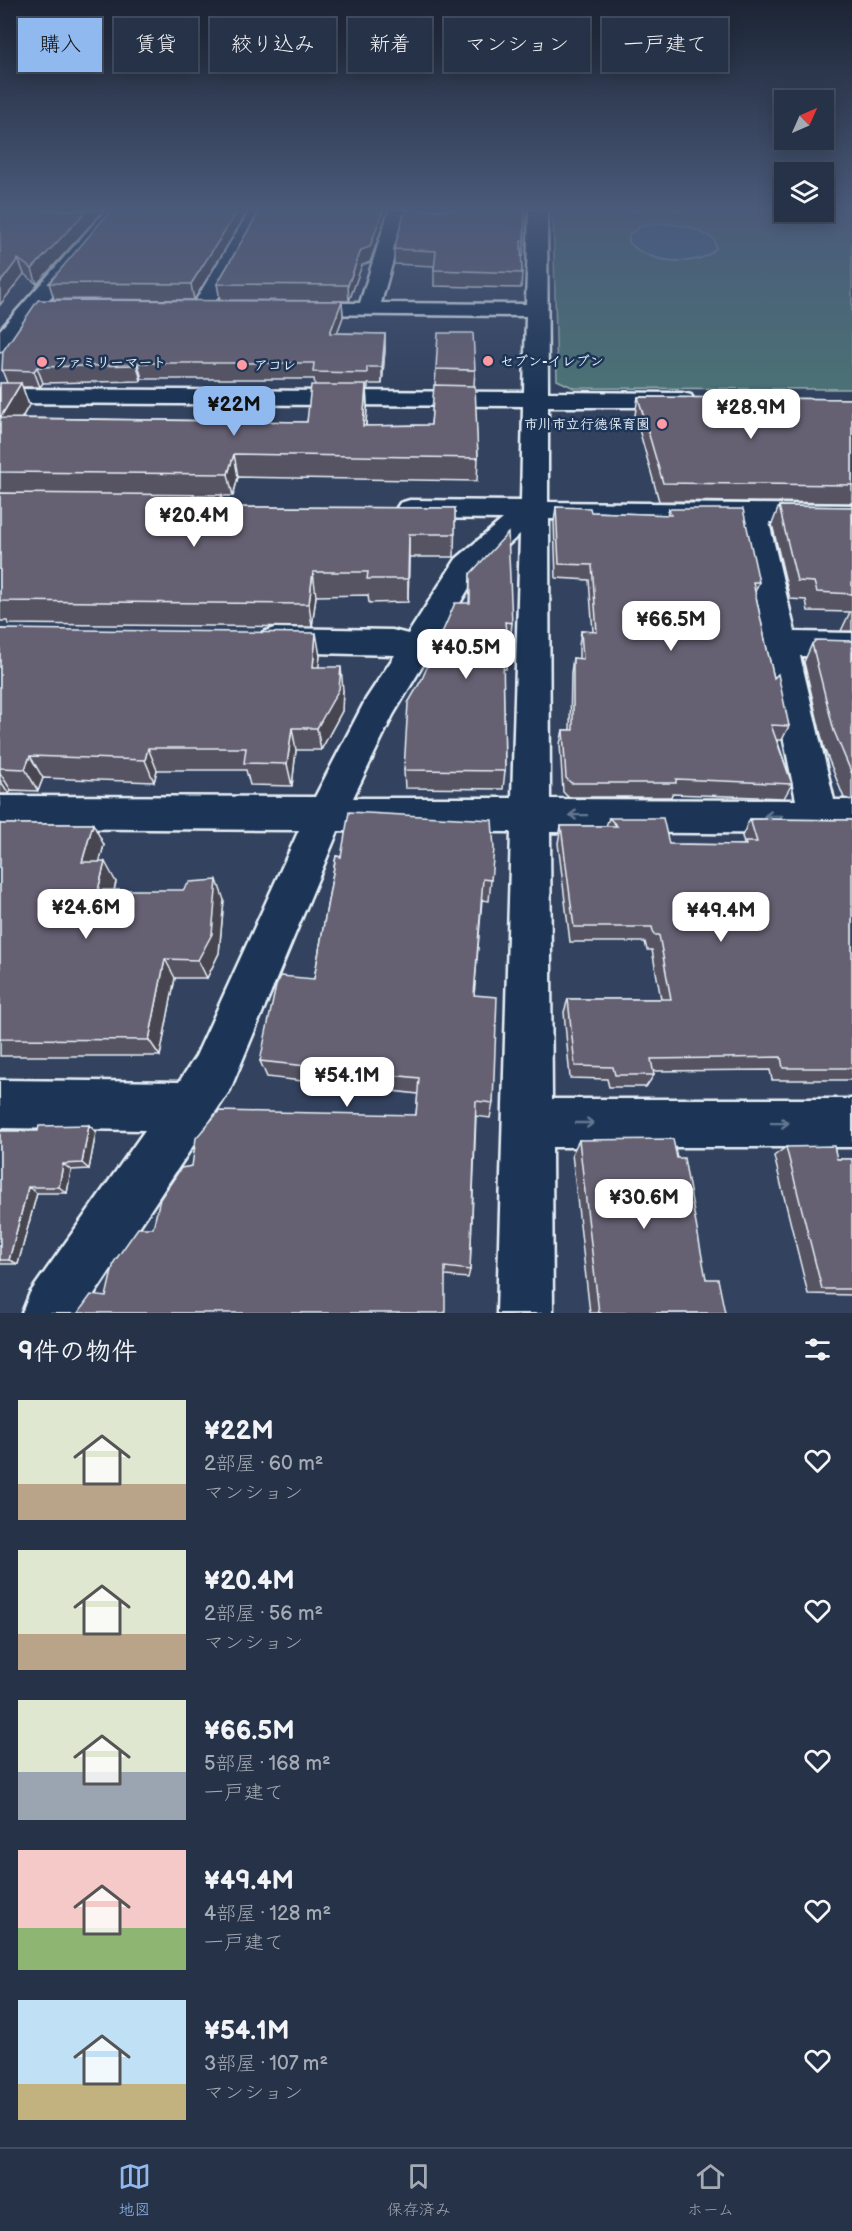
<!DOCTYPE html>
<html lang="ja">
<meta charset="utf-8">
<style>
body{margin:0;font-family:"Balsamiq Sans","Klee One",sans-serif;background:#2e3a4e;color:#f1f3f6;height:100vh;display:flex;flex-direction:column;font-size:22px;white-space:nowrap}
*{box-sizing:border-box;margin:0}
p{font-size:20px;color:#a4aab4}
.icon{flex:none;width:33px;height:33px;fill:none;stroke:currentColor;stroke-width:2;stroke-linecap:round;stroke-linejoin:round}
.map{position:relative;height:1313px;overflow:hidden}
.drawer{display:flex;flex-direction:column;background:#263247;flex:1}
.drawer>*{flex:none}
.guide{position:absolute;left:18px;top:18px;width:816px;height:54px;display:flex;gap:12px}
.needle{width:39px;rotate:45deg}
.fabs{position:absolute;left:774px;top:90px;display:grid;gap:12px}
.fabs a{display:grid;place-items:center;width:60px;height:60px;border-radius:0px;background:#263247;box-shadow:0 3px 15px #0003,0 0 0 2px #424d60;font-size:30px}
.price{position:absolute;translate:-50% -51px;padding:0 14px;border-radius:12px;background:#fff;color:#222;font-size:20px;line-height:39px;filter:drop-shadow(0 2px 3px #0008)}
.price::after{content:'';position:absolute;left:50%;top:36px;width:18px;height:14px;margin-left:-9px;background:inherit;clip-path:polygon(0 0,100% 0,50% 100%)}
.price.selected{background:#90b9f0;color:#111}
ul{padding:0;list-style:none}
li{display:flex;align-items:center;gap:18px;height:150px;padding:0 18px}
li span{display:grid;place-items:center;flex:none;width:168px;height:120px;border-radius:0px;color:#555}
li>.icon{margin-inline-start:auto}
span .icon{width:72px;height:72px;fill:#fffc;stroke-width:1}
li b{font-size:26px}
h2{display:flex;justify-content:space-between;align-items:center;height:72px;padding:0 18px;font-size:26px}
.chip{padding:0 21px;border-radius:0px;background:#263247;box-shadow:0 3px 15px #0003,0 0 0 2px #424d60;font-size:21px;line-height:54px}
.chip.selected{background:#90b9f0;color:#111}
.tabs{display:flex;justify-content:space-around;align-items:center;height:84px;border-top:2px solid #424d60;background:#263247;font-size:16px;color:#a4aab4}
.tabs a{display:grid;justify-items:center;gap:3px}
.tabs .selected{color:#90b9f0}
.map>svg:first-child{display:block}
</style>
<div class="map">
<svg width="852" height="1313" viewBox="0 0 852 1313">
<rect width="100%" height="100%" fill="#33425f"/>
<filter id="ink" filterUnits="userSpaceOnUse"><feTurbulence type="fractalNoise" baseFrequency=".0167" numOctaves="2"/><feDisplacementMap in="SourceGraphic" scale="12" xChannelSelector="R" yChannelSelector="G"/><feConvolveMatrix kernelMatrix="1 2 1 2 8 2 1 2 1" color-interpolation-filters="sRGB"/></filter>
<g filter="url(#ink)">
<path fill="#4c7275" stroke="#9ab2b6" stroke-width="1.5" d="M 553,210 L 852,210 L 852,389 L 574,388 L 557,380 Z"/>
<path fill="#46688d" stroke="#879fb8" stroke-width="1.5" d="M 666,223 L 691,227 L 714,239 L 716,248 C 699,270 644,262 629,242 L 629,235 L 644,225 Z"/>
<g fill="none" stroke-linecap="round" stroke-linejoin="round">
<g stroke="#e8f1f8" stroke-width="5">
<path id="minor" d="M 106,210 L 125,210 L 8,349 L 0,351 L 0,330 Z
M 250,210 L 268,210 L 209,312 L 195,312 L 191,308 Z
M 389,210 L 407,210 L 381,303 L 526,304 L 529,210 L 547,210 L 548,392 L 682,393 L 691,395 L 694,400 L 691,405 L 682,407 L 548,407 L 548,502 L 852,505 L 852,523 L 769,522 L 795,632 L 852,633 L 852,657 L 800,656 L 834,800 L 852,800 L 852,834 L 550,832 L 552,1099 L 852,1099 L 852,1147 L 552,1147 L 553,1313 L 497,1313 L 511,832 L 338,831 L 230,1090 L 82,1313 L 22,1313 L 30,1293 L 145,1130 L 0,1128 L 0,1080 L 179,1082 L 196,1056 L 299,830 L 0,828 L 0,796 L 315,797 L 366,699 L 395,655 L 274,652 L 263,648 L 258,640 L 263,632 L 274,628 L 392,630 L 408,634 L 456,559 L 503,519 L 410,518 L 400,515 L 396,509 L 400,503 L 410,500 L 521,501 L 523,406 L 0,403 L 0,389 L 524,392 L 526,316 L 289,314 L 286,309 L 289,304 L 297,303 L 360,303 ZM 549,519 L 740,522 L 796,800 L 550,799 ZM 520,534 L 512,798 L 353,798 L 393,715 L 478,573 Z"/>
</g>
<use href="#minor" fill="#1d3557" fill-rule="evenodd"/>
</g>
<path fill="#575362" stroke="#e8f1f8" stroke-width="1.5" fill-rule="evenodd" d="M 0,210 L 104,210 L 37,284 L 24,274 Z
M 249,210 L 194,300 L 54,299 L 49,283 Z
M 260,210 L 388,210 L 370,262 L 362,265 L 349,301 L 220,300 L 217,284 Z
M 524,241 L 523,256 L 521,256 L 522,273 L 521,288 L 434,286 L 434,266 L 394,264 L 394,249 Z
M 342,301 L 343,317 L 337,333 L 385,334 L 385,350 L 382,384 L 368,384 L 368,389 L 366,389 L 367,407 L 366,426 L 431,425 L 435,385 L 436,369 L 475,370 L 474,386 L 478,458 L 477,481 L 238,477 L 233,496 L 222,496 L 224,507 L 455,508 L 454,557 L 409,557 L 408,602 L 369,603 L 368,595 L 316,596 L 312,627 L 8,624 L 7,621 L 0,621 L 0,383 L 7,383 L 2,370 ZM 142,379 L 314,379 L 315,385 L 307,422 L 22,418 L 29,405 L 22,387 L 40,387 L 43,383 L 141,381 Z
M 638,397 L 852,399 L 852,503 L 659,501 L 635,415 Z
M 779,506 L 852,507 L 852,631 L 841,631 L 850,612 L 808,611 L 806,600 L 790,599 L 772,524 Z
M 556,507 L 591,512 L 667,515 L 669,509 L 759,582 L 755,592 L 766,645 L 774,678 L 789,726 L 782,740 L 777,740 L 792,784 L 784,798 L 672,794 L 671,797 L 568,797 L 563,792 L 560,744 L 563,730 L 570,730 L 571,673 L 573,658 L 579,659 L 579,646 L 581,631 L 593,632 L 589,580 L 556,578 L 554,522 Z
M 470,574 L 512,623 L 510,642 L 507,642 L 508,650 L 506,669 L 503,669 L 505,771 L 503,789 L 405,788 L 404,770 L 469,603 Z
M 0,629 L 320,656 L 318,667 L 343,690 L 342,711 L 321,750 L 296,750 L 292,786 L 250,785 L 246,770 L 157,770 L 154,782 L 43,778 L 38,791 L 11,790 L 9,794 L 0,794 Z
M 852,641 L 852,800 L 844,798 L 824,748 L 804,662 L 812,644 Z
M 609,818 L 669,844 L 743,845 L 744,844 L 742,836 L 750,819 L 852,820 L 852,1080 L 772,1080 L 770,1070 L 653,1071 L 654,1075 L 646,1087 L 609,1087 L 607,1079 L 570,1078 L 564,1012 L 568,999 L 661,999 L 652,950 L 647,950 L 645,942 L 570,942 L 558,843 L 561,826 L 606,826 Z
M 0,824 L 93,824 L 104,845 L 99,862 L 116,882 L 114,890 L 224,900 L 219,953 L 207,978 L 175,978 L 160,1056 L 0,1056 Z
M 336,856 L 491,880 L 489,901 L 482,900 L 474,995 L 493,1103 L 490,1118 L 476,1116 L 470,1270 L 468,1278 L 445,1276 L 106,1297 L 153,1228 L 192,1166 L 416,1115 L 418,1094 L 267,1077 L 260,1061 L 314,979 Z
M 0,1131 L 96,1132 L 89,1169 L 71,1170 L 67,1193 L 37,1193 L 18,1264 L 0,1264 Z
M 579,1140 L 677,1158 L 706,1279 L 725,1313 L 590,1313 L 572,1154 Z
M 786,1147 L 837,1159 L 852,1159 L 852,1295 L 808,1294 L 774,1156 Z"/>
<path fill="#474450" stroke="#e8f1f8" stroke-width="1.5" d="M 87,210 L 104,210 L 37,284 L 32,269 Z
M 238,210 L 249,210 L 194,300 L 191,284 Z
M 383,210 L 388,210 L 370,262 L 362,265 L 349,301 L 348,285 L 361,250 Z
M 18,259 L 24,274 L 0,305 L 0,283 Z
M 342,301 L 343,317 L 331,349 L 330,333 Z
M 385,334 L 385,350 L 382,384 L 382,367 Z
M 138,363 L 142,379 L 141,381 L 137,365 Z
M 37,367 L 43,383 L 40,387 L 34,371 Z
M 21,383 L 29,405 L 9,440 L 0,418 Z
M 366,385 L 367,407 L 364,448 L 363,426 Z
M 234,454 L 238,477 L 233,496 L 228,474 Z
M 222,495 L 227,519 L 218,507 Z
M 409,534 L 409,557 L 408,602 L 408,579 Z
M 313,572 L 316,596 L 312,627 L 309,604 Z
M 316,633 L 320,656 L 316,690 L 313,667 Z
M 341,667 L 343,690 L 342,711 L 321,750 L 317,728 Z
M 292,728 L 296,750 L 292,786 L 287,764 Z
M 148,748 L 157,770 L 154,782 L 145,760 Z
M 30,756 L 43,778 L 38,791 L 25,769 Z
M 0,773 L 11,790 L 9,794 L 0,780 Z
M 93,824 L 104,845 L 94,882 L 82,862 Z
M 105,862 L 116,882 L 109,910 L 98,890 Z
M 217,880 L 224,900 L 219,953 L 207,978 L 198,960 Z
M 165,959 L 175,978 L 160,1056 L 149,1040 Z
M 89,1125 L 96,1132 L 89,1169 L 82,1163 Z
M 63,1164 L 71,1170 L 67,1193 L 59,1187 Z
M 28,1187 L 37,1193 L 18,1264 L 9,1260 Z"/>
<path fill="#656172" stroke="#e8f1f8" stroke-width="1.5" d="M 0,210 L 87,210 L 32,269 L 18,259 L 0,283 Z
M 111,210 L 238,210 L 191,284 L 49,283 Z
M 260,210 L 383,210 L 370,247 L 361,250 L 348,285 L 217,284 Z
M 405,210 L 525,210 L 524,241 L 521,241 L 522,273 L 434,270 L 436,251 L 394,249 Z
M 38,300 L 342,301 L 330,333 L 385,334 L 382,367 L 367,367 L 367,373 L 313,372 L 314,363 L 138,363 L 137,365 L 37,367 L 34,371 L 2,370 L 3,351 Z
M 438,333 L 473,333 L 475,370 L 436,369 Z
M 0,383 L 21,383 L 0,418 L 307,422 L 311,385 L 366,385 L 363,426 L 431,425 L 434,385 L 475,386 L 478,458 L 234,454 L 228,474 L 0,472 Z
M 638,397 L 852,399 L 852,485 L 663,483 Z
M 0,493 L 222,495 L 218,507 L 455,508 L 455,534 L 409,534 L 408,579 L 367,579 L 368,572 L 313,572 L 309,604 L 0,601 Z
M 779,506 L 852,507 L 852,594 L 817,592 L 814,582 L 797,581 Z
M 556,507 L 590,508 L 591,512 L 671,515 L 669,509 L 743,509 L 759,582 L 753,582 L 766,645 L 774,678 L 778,674 L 789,726 L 771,725 L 792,784 L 676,779 L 676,783 L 571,783 L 566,778 L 563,730 L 573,730 L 573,658 L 583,659 L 581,631 L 597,632 L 592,565 L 559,564 Z
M 508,533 L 512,623 L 505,622 L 508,650 L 503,650 L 505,771 L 404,770 L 408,703 L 422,679 L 455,603 L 470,603 L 470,574 Z
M 0,629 L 316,633 L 313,667 L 341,667 L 339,689 L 317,728 L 292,728 L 287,764 L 244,763 L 246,748 L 148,748 L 145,760 L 30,756 L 25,769 L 0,768 Z
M 816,640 L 852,641 L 852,774 L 834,731 L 812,644 Z
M 349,812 L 492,820 L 494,849 L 491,880 L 483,879 L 474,995 L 497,997 L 493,1103 L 476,1101 L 470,1270 L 445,1267 L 445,1313 L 78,1313 L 91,1295 L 106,1297 L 114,1262 L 138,1228 L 153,1228 L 160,1199 L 181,1168 L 192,1166 L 196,1138 L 219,1111 L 416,1115 L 419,1078 L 260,1061 L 276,986 L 281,976 L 314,979 L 336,856 L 341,857 Z
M 609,818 L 663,818 L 669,844 L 746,845 L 745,842 L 757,842 L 750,819 L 852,820 L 852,1068 L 783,1068 L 781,1057 L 651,1059 L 654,1075 L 615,1075 L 613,1067 L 575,1066 L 568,999 L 671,999 L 659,935 L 654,935 L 652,927 L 574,927 L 561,826 L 617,826 Z
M 0,824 L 93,824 L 82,862 L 105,862 L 98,890 L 183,890 L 190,882 L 217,880 L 212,934 L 198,960 L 165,959 L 149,1040 L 0,1039 Z
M 89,1125 L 82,1163 L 63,1164 L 59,1187 L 28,1187 L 9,1260 L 0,1260 L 0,1131 L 38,1131 L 39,1126 Z
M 673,1139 L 677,1158 L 684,1158 L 706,1279 L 718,1279 L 725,1313 L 599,1313 L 579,1140 Z
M 834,1146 L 837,1159 L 852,1159 L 852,1289 L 822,1289 L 786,1147 Z"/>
<defs><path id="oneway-shaft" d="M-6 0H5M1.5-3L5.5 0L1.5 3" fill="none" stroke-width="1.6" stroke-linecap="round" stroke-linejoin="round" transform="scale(1.5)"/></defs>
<g stroke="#64778f">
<use href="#oneway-shaft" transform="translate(578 815) rotate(-179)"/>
<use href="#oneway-shaft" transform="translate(773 816) rotate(-180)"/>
<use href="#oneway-shaft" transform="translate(585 1123)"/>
<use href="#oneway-shaft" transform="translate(780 1123)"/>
</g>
</g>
<linearGradient id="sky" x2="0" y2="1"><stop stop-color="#1c2434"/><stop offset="0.53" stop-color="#4a5a7a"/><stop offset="1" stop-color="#4a5a7a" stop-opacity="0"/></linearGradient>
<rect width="852" height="394" fill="url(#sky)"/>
<g fill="#ff9aa2" stroke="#1d3557" stroke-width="2">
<circle cx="488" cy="361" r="6"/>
<circle cx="42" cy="362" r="6"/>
<circle cx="242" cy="365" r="6"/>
<circle cx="662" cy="424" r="6"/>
</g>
<g text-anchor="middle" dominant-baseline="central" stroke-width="5" stroke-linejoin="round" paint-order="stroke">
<g font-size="14" font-weight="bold" fill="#e8f1f8" stroke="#1d3557" text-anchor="start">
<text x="500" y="361">セブン-イレブン</text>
<text x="54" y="362">ファミリーマート</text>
<text x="254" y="365">アコレ</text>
<text x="650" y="424" text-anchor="end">市川市立行徳保育園</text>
</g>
</g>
</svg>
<div class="fabs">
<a><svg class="needle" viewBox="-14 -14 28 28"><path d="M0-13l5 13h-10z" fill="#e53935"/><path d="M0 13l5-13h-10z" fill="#a4aab4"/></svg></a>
<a><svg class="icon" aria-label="layers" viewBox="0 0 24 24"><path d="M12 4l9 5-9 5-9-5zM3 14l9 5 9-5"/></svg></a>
</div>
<b class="price selected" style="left:234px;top:437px">¥22M</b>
<b class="price" style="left:751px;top:440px">¥28.9M</b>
<b class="price" style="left:194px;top:548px">¥20.4M</b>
<b class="price" style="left:671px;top:652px">¥66.5M</b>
<b class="price" style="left:466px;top:680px">¥40.5M</b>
<b class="price" style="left:86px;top:940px">¥24.6M</b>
<b class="price" style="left:721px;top:943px">¥49.4M</b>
<b class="price" style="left:347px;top:1108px">¥54.1M</b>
<b class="price" style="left:644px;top:1230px">¥30.6M</b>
<div class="guide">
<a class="chip selected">購入</a>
<a class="chip">賃貸</a>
<a class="chip">絞り込み</a>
<a class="chip">新着</a>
<a class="chip">マンション</a>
<a class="chip">一戸建て</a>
</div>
</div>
<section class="drawer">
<h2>9件の物件<svg class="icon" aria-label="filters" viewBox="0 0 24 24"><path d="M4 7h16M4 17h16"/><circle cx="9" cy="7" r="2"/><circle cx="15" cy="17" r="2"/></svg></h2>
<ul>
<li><span style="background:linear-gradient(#dfe7d0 70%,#b9a48a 0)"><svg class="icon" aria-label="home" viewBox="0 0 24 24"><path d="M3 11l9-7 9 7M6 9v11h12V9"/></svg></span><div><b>¥22M</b><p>2部屋 · 60 m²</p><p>マンション</p></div><svg class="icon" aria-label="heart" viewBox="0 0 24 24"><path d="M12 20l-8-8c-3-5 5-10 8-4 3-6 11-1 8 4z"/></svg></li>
<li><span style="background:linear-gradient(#dfe7d0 70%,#b9a48a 0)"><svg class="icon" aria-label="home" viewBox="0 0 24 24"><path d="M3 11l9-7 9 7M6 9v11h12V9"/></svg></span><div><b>¥20.4M</b><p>2部屋 · 56 m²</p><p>マンション</p></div><svg class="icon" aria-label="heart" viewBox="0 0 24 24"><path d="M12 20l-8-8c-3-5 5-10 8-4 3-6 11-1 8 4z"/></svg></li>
<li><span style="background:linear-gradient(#dfe7d0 60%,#9aa5b1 0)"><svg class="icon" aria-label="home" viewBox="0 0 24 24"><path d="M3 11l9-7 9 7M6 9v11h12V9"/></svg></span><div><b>¥66.5M</b><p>5部屋 · 168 m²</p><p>一戸建て</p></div><svg class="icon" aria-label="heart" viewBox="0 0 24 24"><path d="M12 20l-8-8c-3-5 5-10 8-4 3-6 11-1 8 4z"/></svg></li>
<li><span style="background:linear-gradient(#f6c9c9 65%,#8fb573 0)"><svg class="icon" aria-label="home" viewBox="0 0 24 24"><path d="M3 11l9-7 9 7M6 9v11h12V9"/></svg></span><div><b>¥49.4M</b><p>4部屋 · 128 m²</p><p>一戸建て</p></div><svg class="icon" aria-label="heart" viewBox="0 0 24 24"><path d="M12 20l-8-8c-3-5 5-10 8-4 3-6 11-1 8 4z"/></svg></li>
<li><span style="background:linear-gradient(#bfe0f5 70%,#c2b280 0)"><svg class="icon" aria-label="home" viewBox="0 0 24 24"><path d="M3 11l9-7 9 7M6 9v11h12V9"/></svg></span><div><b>¥54.1M</b><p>3部屋 · 107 m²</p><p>マンション</p></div><svg class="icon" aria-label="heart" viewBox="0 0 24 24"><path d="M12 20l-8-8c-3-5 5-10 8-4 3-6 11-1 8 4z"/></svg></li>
</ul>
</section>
<nav class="tabs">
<a class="selected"><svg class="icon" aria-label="map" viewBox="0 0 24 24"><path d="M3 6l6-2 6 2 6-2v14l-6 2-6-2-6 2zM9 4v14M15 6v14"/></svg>地図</a>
<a><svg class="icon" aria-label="saved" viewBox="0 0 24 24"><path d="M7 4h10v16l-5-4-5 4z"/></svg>保存済み</a>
<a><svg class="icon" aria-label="home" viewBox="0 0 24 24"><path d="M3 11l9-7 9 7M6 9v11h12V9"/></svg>ホーム</a>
</nav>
